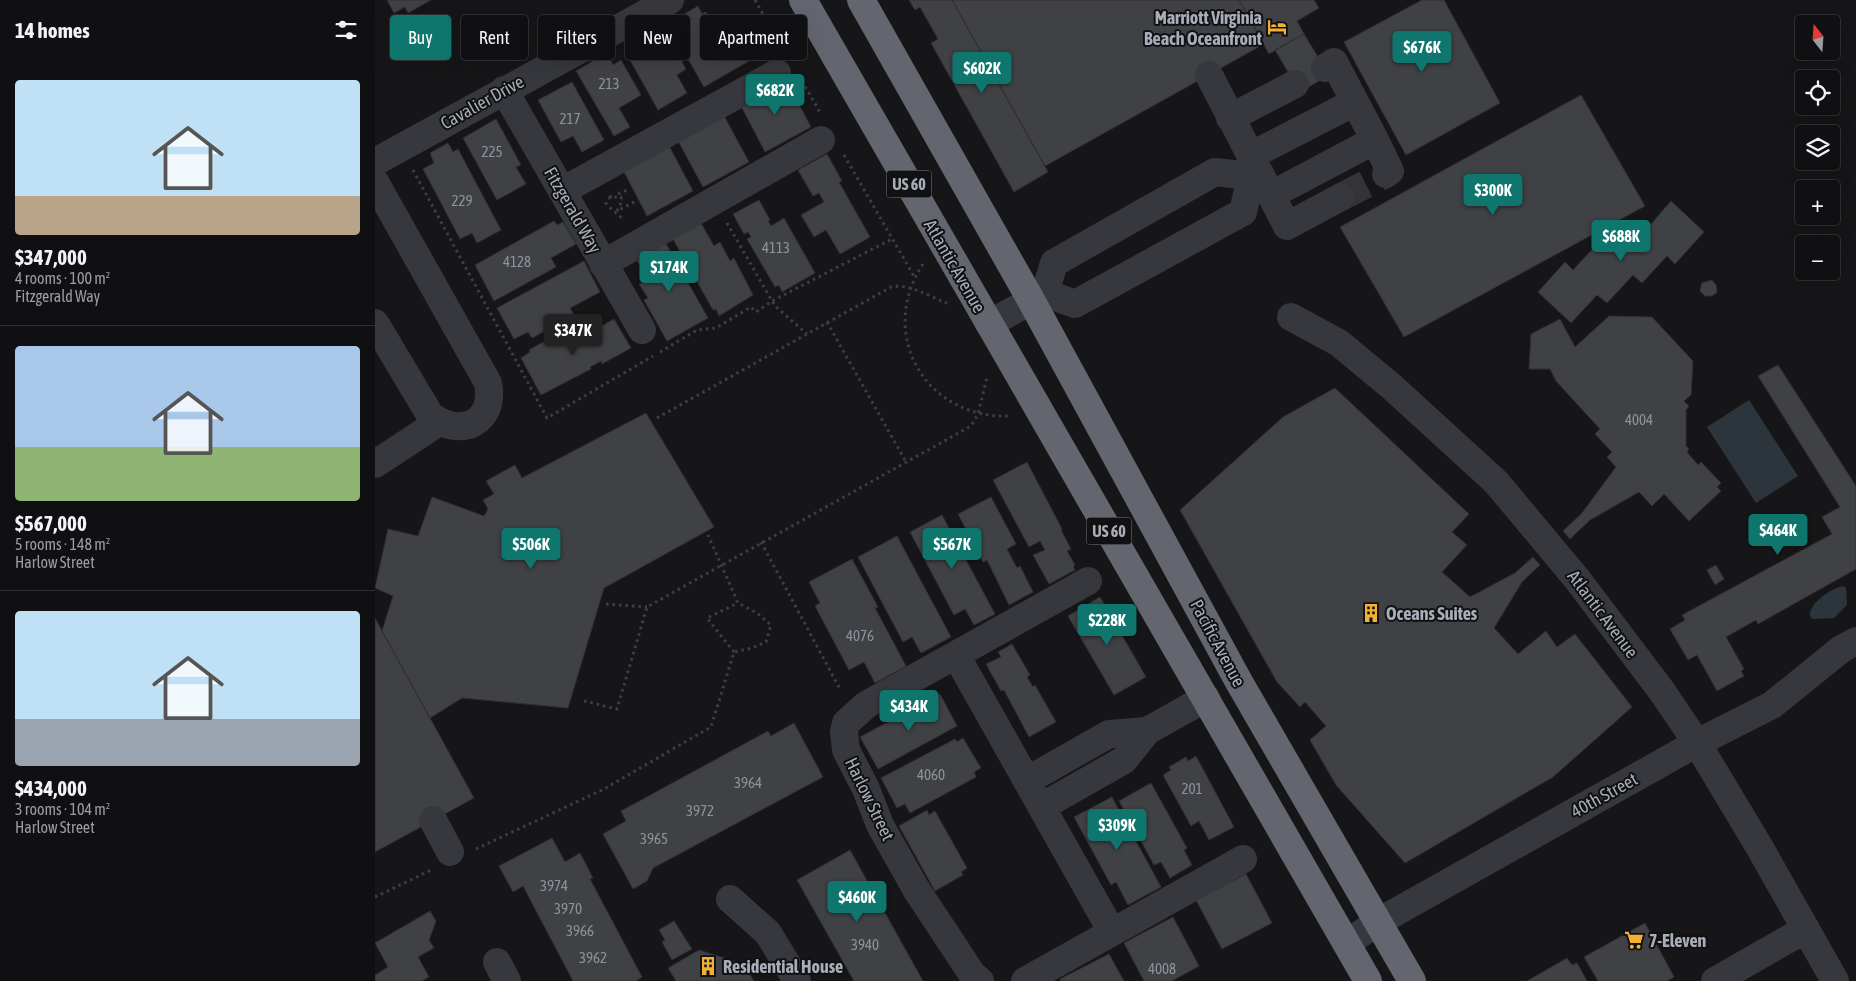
<!DOCTYPE html>
<meta charset="utf-8">
<style>
body{margin:0;font-family:"Asap Condensed",sans-serif;background:#19191b;color:#f1f3f6;height:100vh;display:flex;flex-direction:column;font-size:19px;white-space:nowrap}
*{box-sizing:border-box;margin:0}
p{font-size:16px;color:#9c9d9f}
.icon{flex:none;width:28px;height:28px;fill:none;stroke:currentColor;stroke-width:2;stroke-linecap:round;stroke-linejoin:round}
.map{position:relative;flex:1;overflow:hidden}
.side{display:flex;flex-direction:column;background:#101012;width:375px}
.side>*{flex:none}
.hud{position:absolute;left:15px;top:15px;width:475px;height:45px;display:flex;gap:10px}
.needle{width:32px;rotate:343deg}
.controls{position:absolute;left:1420px;top:15px;display:grid;gap:10px}
.controls a{display:grid;place-items:center;width:45px;height:45px;border-radius:5px;background:#101012;box-shadow:0 5px 20px #0002,0 0 0 1px #303032;font-size:25px}
.price{position:absolute;translate:-50% -42px;padding:0 11px;border-radius:5px;background:#0f766e;color:#fff;font-size:16px;line-height:32px;filter:drop-shadow(0 1px 2px #0008)}
.price::after{content:'';position:absolute;left:50%;top:30px;width:15px;height:11px;margin-left:-8px;background:inherit;clip-path:polygon(0 0,100% 0,50% 100%)}
.price.selected{background:#222;color:#fff}
ul{padding:0;list-style:none}
li{display:grid;align-content:center;gap:10px;height:265px;padding:0 15px}
li+li{border-top:1px solid #303032}
li span{display:grid;place-items:center;height:155px;border-radius:5px;color:#555}
li>.icon{margin-inline-start:auto}
span .icon{width:90px;height:90px;fill:#fffc;stroke-width:1}
li b{font-size:21px}
h2{display:flex;justify-content:space-between;align-items:center;height:60px;padding:0 15px;font-size:21px}
.pill{padding:0 18px;border-radius:5px;background:#101012;box-shadow:0 5px 20px #0002,0 0 0 1px #303032;font-size:18px;line-height:45px}
.pill.selected{background:#0f766e;color:#fff}
main{display:flex;flex:1;min-height:0}
.map>svg:first-child{display:block}
</style>
<main>
<section class="side">
<h2>14 homes<svg class="icon" aria-label="filters" viewBox="0 0 24 24"><path d="M4 7h16M4 17h16"/><circle cx="9" cy="7" r="2"/><circle cx="15" cy="17" r="2"/></svg></h2>
<ul>
<li><span style="background:linear-gradient(#bfe0f5 75%,#b9a48a 0)"><svg class="icon" aria-label="home" viewBox="0 0 24 24"><path d="M3 11l9-7 9 7M6 9v11h12V9"/></svg></span><div><b>$347,000</b><p>4 rooms · 100 m²</p><p>Fitzgerald Way</p></div></li>
<li><span style="background:linear-gradient(#a9c7e8 65%,#8fb573 0)"><svg class="icon" aria-label="home" viewBox="0 0 24 24"><path d="M3 11l9-7 9 7M6 9v11h12V9"/></svg></span><div><b>$567,000</b><p>5 rooms · 148 m²</p><p>Harlow Street</p></div></li>
<li><span style="background:linear-gradient(#bfe0f5 70%,#9aa5b1 0)"><svg class="icon" aria-label="home" viewBox="0 0 24 24"><path d="M3 11l9-7 9 7M6 9v11h12V9"/></svg></span><div><b>$434,000</b><p>3 rooms · 104 m²</p><p>Harlow Street</p></div></li>
</ul>
</section>
<div class="map">
<svg width="1481" height="981" viewBox="0 0 1481 981">
<rect width="100%" height="100%" fill="#161618"/>
<path fill="#2c353c" d="M 1374,400 L 1423,476 L 1381,503 L 1332,427 Z
M 1468,586 L 1471,588 L 1472,605 L 1459,618 L 1438,619 L 1435,616 C 1434,603 1457,588 1468,586 Z"/>
<path fill="#404145" stroke="#303034" d="M 12,0 L 56,0 L 33,13 L 30,7 L 19,13 Z
M 534,0 L 577,0 L 673,172 L 639,192 L 556,43 L 563,39 L 545,7 L 540,10 Z
M 577,0 L 864,0 L 889,44 L 670,166 Z
M 864,0 L 939,0 L 944,8 L 922,21 L 929,34 L 894,54 Z
M 1047,0 L 1069,0 L 1125,103 L 1031,155 L 969,42 Z
M 323,6 L 327,14 L 331,12 L 349,42 L 359,36 L 374,61 L 329,87 L 297,31 L 300,29 L 296,22 Z
M 287,26 L 311,69 L 302,75 L 312,93 L 283,110 L 255,60 L 259,57 L 253,46 Z
M 929,34 L 954,75 L 925,92 L 900,50 Z
M 232,53 L 238,65 L 246,60 L 266,95 L 244,108 L 255,127 L 239,136 L 201,71 Z
M 411,80 L 436,127 L 390,152 L 365,104 Z
M 197,82 L 229,140 L 207,152 L 198,136 L 186,142 L 163,100 Z
M 1206,95 L 1270,206 L 1029,337 L 965,227 Z
M 348,114 L 374,162 L 328,187 L 302,139 Z
M 121,119 L 146,165 L 141,167 L 151,184 L 122,200 L 88,138 Z
M 73,143 L 78,152 L 83,149 L 126,230 L 102,243 L 97,233 L 85,239 L 48,169 L 59,163 L 55,153 Z
M 293,144 L 318,191 L 272,216 L 247,168 Z
M 452,154 L 467,181 L 464,182 L 495,237 L 465,254 L 451,230 L 439,237 L 426,215 L 449,202 L 444,193 L 438,196 L 423,170 Z
M 384,200 L 395,220 L 393,221 L 396,226 L 409,218 L 440,273 L 407,292 L 404,285 L 400,287 L 372,239 L 376,237 L 373,232 L 369,234 L 358,214 Z
M 1296,201 L 1329,232 L 1300,264 L 1292,256 L 1267,283 L 1258,275 L 1232,303 L 1222,295 L 1196,323 L 1163,292 L 1190,262 L 1198,270 L 1225,241 L 1234,250 L 1260,222 L 1270,231 Z
M 179,221 L 182,225 L 188,222 L 201,244 L 176,258 L 181,267 L 119,301 L 100,265 Z
M 326,223 L 339,246 L 345,242 L 355,261 L 359,258 L 378,295 L 344,316 L 341,309 L 338,310 L 298,239 Z
M 290,242 L 333,318 L 292,341 L 269,300 L 273,298 L 264,284 L 273,279 L 261,259 Z
M 209,261 L 225,292 L 195,308 L 199,315 L 157,338 L 153,332 L 139,339 L 122,308 Z
M 1337,280 L 1341,285 L 1342,292 L 1337,296 L 1330,296 L 1325,291 L 1327,283 Z
M 1234,316 L 1277,317 L 1318,361 L 1316,395 L 1309,401 L 1314,406 L 1311,410 L 1311,446 L 1314,449 L 1312,452 L 1323,465 L 1326,462 L 1346,483 L 1342,487 L 1346,491 L 1314,521 L 1289,494 L 1277,506 L 1264,492 L 1215,520 L 1195,539 L 1188,531 L 1207,513 L 1241,467 L 1232,457 L 1237,452 L 1220,434 L 1225,429 L 1181,381 L 1175,369 L 1154,369 L 1156,334 L 1185,319 L 1200,347 Z
M 239,319 L 256,348 L 227,364 L 226,361 L 215,367 L 216,369 L 166,395 L 146,358 L 155,352 L 154,350 L 193,328 L 202,344 L 213,338 L 211,335 Z
M 1403,365 L 1481,486 L 1481,569 L 1383,624 L 1381,620 L 1351,637 L 1369,669 L 1366,671 L 1369,676 L 1342,691 L 1322,655 L 1313,660 L 1295,629 L 1310,620 L 1307,615 L 1457,534 L 1447,517 L 1465,507 L 1383,376 Z
M 960,388 L 1094,514 L 1077,532 L 1092,545 L 1067,572 L 1095,597 L 1140,573 L 1158,557 L 1165,565 L 1147,582 L 1119,628 L 1143,654 L 1171,631 L 1182,647 L 1200,634 L 1257,707 L 1178,777 L 1030,863 L 961,785 L 935,740 L 951,726 L 930,702 L 925,707 L 902,682 L 805,510 L 908,417 Z
M 271,413 L 339,527 L 229,588 L 193,708 L 87,698 L 55,718 L 7,631 L 18,596 L 0,588 L 13,529 L 43,536 L 57,497 L 109,516 L 113,509 L 108,500 L 119,494 L 111,481 L 140,465 L 147,478 Z
M 652,462 L 687,529 L 686,530 L 696,549 L 692,551 L 700,565 L 698,567 L 700,570 L 674,584 L 658,555 L 670,550 L 665,541 L 654,547 L 618,480 Z
M 616,497 L 641,544 L 632,549 L 642,568 L 645,566 L 658,592 L 634,605 L 612,560 L 608,562 L 583,514 Z
M 567,515 L 620,614 L 599,625 L 590,609 L 579,615 L 535,532 Z
M 522,536 L 576,637 L 546,653 L 537,637 L 528,642 L 483,557 Z
M 477,559 L 503,607 L 500,608 L 531,666 L 500,683 L 489,662 L 474,670 L 440,606 L 445,603 L 434,582 Z
M 1341,565 L 1349,579 L 1340,585 L 1332,570 Z
M 725,597 L 771,677 L 739,695 L 693,616 Z
M 0,618 L 99,798 L 0,852 Z
M 637,644 L 655,675 L 652,677 L 658,687 L 660,685 L 681,722 L 654,737 L 629,690 L 626,691 L 611,664 L 626,657 L 623,652 Z
M 565,694 L 582,726 L 503,769 L 485,737 Z
M 419,723 L 448,777 L 278,868 L 272,881 L 258,889 L 228,834 L 251,821 L 246,811 L 393,731 L 396,736 Z
M 588,738 L 606,768 L 599,772 L 601,777 L 535,813 L 530,804 L 522,808 L 506,778 L 580,739 L 582,742 Z
M 821,756 L 859,827 L 834,840 L 824,821 L 816,826 L 788,775 L 796,770 L 794,767 L 811,757 L 813,761 Z
M 776,783 L 812,848 L 809,850 L 817,865 L 795,878 L 786,862 L 779,865 L 744,801 Z
M 737,797 L 786,887 L 753,905 L 741,882 L 736,885 L 699,817 Z
M 552,810 L 554,815 L 560,811 L 592,868 L 586,872 L 588,875 L 560,891 L 524,826 Z
M 177,838 L 190,862 L 205,853 L 218,878 L 215,879 L 267,977 L 261,981 L 198,981 L 148,886 L 138,892 L 124,866 Z
M 475,850 L 548,981 L 479,981 L 422,880 Z
M 871,874 L 897,923 L 847,949 L 821,900 Z
M 55,911 L 61,921 L 54,940 L 59,948 L 43,957 L 54,977 L 47,981 L 0,981 L 0,975 L 13,967 L 0,943 Z
M 798,917 L 824,966 L 797,981 L 769,981 L 749,943 Z
M 299,921 L 317,949 L 297,960 L 287,942 L 290,940 L 284,930 Z
M 1270,923 L 1299,977 L 1292,981 L 1223,981 L 1209,957 Z
M 324,950 L 368,964 L 379,981 L 301,981 L 293,968 Z
M 734,954 L 749,981 L 686,981 L 685,979 Z
M 1192,958 L 1197,965 L 1202,963 L 1212,981 L 1152,981 Z"/>
<g fill="none" stroke-linecap="round" stroke-linejoin="round">
<path stroke="#333438" stroke-width="28" stroke-dasharray="28 14" stroke-linecap="butt" d="M 966,197 L 1011,174"/>
<path stroke="#3d3f44" stroke-width="3" stroke-dasharray="2.5 4" stroke-linecap="butt" d="M 380,0 L 407,47
M 427,81 L 446,114
M 469,155 L 540,278
M 38,170 L 172,418 L 278,356
M 243,194 L 254,189
M 237,196 L 235,197 L 246,197 L 247,201 L 242,211 L 261,201
M 235,197 L 231,203 C 236,210 243,213 249,221
M 352,223 L 400,306 L 432,334
M 548,264 C 501,336 552,420 636,416
M 452,322 L 531,462
M 285,352 L 322,330 L 341,328 L 376,307 L 381,312 L 397,301 L 517,239
M 282,418 L 516,287 C 534,283 555,297 572,303
M 386,542 L 466,691
M 231,604 L 272,607
M 359,652 L 332,618 L 363,603
M 209,701 L 242,709 L 272,607 L 596,426 L 603,414 L 612,377
M 101,849 L 229,789 L 336,727 L 359,652 L 377,648 L 391,642 L 396,625 L 382,613 L 363,603 L 333,535
M 0,897 L 56,870"/>
<path stroke="#37383d" stroke-width="28" d="M 834,75 L 912,226 L 966,197
M 129,90 L 267,330
M 855,118 L 920,84
M 1000,140 L 1015,171 L 1011,174
M 875,156 L 980,102
M 0,162 L 295,0
M 0,182 L 113,383 C 121,423 85,439 55,415 L 0,323
M 187,191 L 402,73
M 896,195 L 1000,140 L 959,62 L 950,68
M 228,264 L 446,140
M 670,293 L 700,304 L 868,212 L 876,176
M 916,317 L 964,343 L 1017,387 L 1121,482 L 1202,579 L 1286,690 L 1322,743 L 1385,848 L 1460,981
M 614,324 L 670,293 L 679,263 L 840,172 L 876,176 L 883,172
M 0,464 L 64,422
M 581,655 L 737,932
M 653,780 L 734,734 L 772,731
M 668,806 L 749,760 L 772,731 L 831,698
M 58,820 L 75,852
M 355,899 L 393,933 L 422,981
M 972,943 L 1003,922 L 1322,743 L 1397,705 L 1465,650 L 1481,641
M 122,962 L 132,981
M 605,981 L 597,974 L 541,889 L 505,825 L 491,789 L 471,750 L 469,732 L 471,723 L 491,705 L 713,581
M 650,981 L 868,859
M 1340,981 L 1431,929"/>
<path stroke="#63666e" stroke-width="28" d="M 428,0 L 993,981
M 486,0 L 656,300 L 864,682 L 1037,981"/>
</g>
<defs>
<g id="hotel-bare" transform="scale(1.5)"><path d="M-6-4.5h1.5V1H6V5H4.5V3h-9V5H-6ZM-4 0a1.8 1.8 0 1 1 3.6 0ZM.5 0V-2.5h3Q6-2.5 6 0Z" fill="#f2b134" stroke="#111113" stroke-width="2.5" paint-order="stroke"/></g>
<g id="building-bare" transform="scale(1.5)"><path d="M-4-6H4V6H1V3H-1V6H-4ZM-2.5-4.3h1.7v1.8h-1.7ZM.8-4.3h1.7v1.8H.8ZM-2.5-1h1.7V.8h-1.7ZM.8-1h1.7V.8H.8Z" fill="#f2b134" stroke="#111113" stroke-width="2.5" paint-order="stroke"/></g>
<g id="supermarket-bare" transform="scale(1.5)"><path d="M-6-5.5h2.5l.6 2H6L4.5 2H-2.5L-4.4-4H-6ZM-1.5 3.2a1.3 1.3 0 1 0 .1 0ZM3 3.2a1.3 1.3 0 1 0 .1 0Z" fill="#f2b134" stroke="#111113" stroke-width="2.5" paint-order="stroke"/></g>
</defs>
<g fill-rule="evenodd">
<use href="#hotel-bare" x="902" y="27"/>
<use href="#building-bare" x="996" y="613"/>
<use href="#supermarket-bare" x="1259" y="940"/>
<use href="#building-bare" x="333" y="966"/>
</g>
<g text-anchor="middle" dominant-baseline="central" stroke-width="4" stroke-linejoin="round" paint-order="stroke">
<g font-size="15" fill="#8e929b">
<text x="234" y="83">213</text>
<text x="195" y="118">217</text>
<text x="117" y="151">225</text>
<text x="87" y="200">229</text>
<text x="401" y="247">4113</text>
<text x="142" y="261">4128</text>
<text x="1264" y="419">4004</text>
<text x="485" y="635">4076</text>
<text x="556" y="774">4060</text>
<text x="373" y="782">3964</text>
<text x="817" y="788">201</text>
<text x="325" y="810">3972</text>
<text x="279" y="838">3965</text>
<text x="179" y="885">3974</text>
<text x="193" y="908">3970</text>
<text x="205" y="930">3966</text>
<text x="490" y="944">3940</text>
<text x="218" y="957">3962</text>
<text x="787" y="968">4008</text>
</g>
<g fill="#111113" stroke="#7b7e86" stroke-width="1">
<rect x="511.5" y="170.5" width="45" height="27" rx="4"/>
<rect x="711.5" y="517.5" width="45" height="27" rx="4"/>
</g>
<g font-size="16" font-weight="bold" fill="#a8adb8">
<text x="534" y="184">US 60</text>
<text x="734" y="531">US 60</text>
</g>
<g font-size="18" font-weight="bold" fill="#a8adb8" stroke="#111113" text-anchor="start">
<text x="887" y="17" text-anchor="end">Marriott Virginia<tspan x="887" dy="21">Beach Oceanfront</tspan></text>
<text x="1011" y="613">Oceans Suites</text>
<text x="1274" y="940">7-Eleven</text>
<text x="348" y="966">Residential House</text>
</g>
<g font-size="18" fill="#a8adb8" stroke="#111113">
<text transform="translate(107 102) rotate(-29)">Cavalier Drive</text>
<text transform="translate(198 210) rotate(60)">Fitzgerald Way</text>
<text transform="translate(580 266) rotate(60)">Atlantic Avenue</text>
<text transform="translate(1228 614) rotate(53)">Atlantic Avenue</text>
<text transform="translate(843 643) rotate(62)">Pacific Avenue</text>
<text transform="translate(1229 795) rotate(-29)">40th Street</text>
<text transform="translate(495 799) rotate(64)">Harlow Street</text>
</g>
</g>
</svg>
<div class="controls">
<a><svg class="needle" viewBox="-14 -14 28 28"><path d="M0-13l5 13h-10z" fill="#e53935"/><path d="M0 13l5-13h-10z" fill="#9c9d9f"/></svg></a>
<a><svg class="icon" aria-label="locate" viewBox="0 0 24 24"><circle cx="12" cy="12" r="6"/><path d="M12 2v4M12 18v4M2 12h4M18 12h4"/></svg></a>
<a><svg class="icon" aria-label="layers" viewBox="0 0 24 24"><path d="M12 4l9 5-9 5-9-5zM3 14l9 5 9-5"/></svg></a>
<a>+</a>
<a>−</a>
</div>
<b class="price" style="left:1047px;top:73px">$676K</b>
<b class="price" style="left:607px;top:94px">$602K</b>
<b class="price" style="left:400px;top:116px">$682K</b>
<b class="price" style="left:1118px;top:216px">$300K</b>
<b class="price" style="left:1246px;top:262px">$688K</b>
<b class="price" style="left:294px;top:293px">$174K</b>
<b class="price selected" style="left:198px;top:356px">$347K</b>
<b class="price" style="left:1403px;top:556px">$464K</b>
<b class="price" style="left:156px;top:570px">$506K</b>
<b class="price" style="left:577px;top:570px">$567K</b>
<b class="price" style="left:732px;top:646px">$228K</b>
<b class="price" style="left:534px;top:732px">$434K</b>
<b class="price" style="left:742px;top:851px">$309K</b>
<b class="price" style="left:482px;top:923px">$460K</b>
<div class="hud">
<a class="pill selected">Buy</a>
<a class="pill">Rent</a>
<a class="pill">Filters</a>
<a class="pill">New</a>
<a class="pill">Apartment</a>
</div>
</div>
</main>
